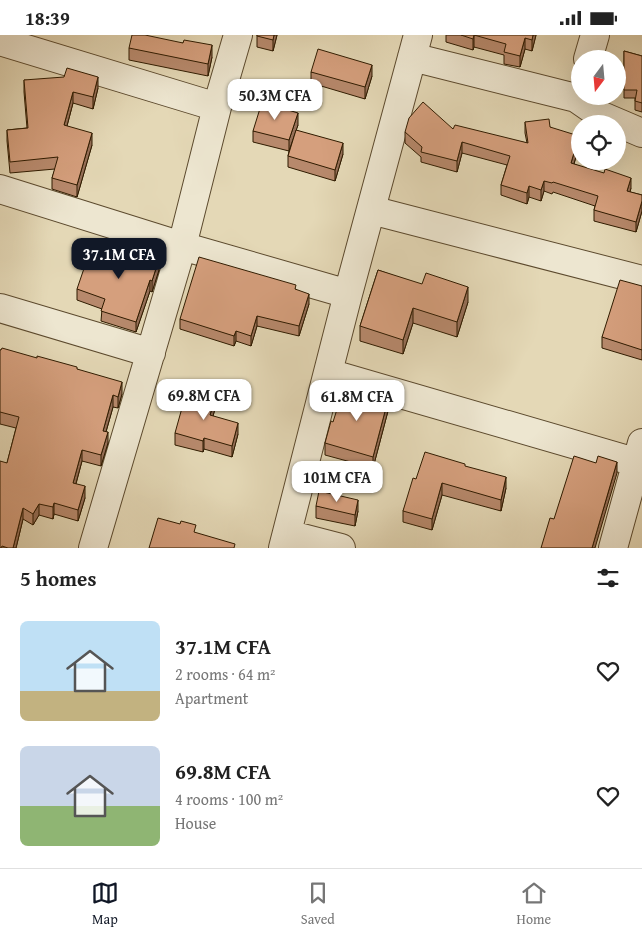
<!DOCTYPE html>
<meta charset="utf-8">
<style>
body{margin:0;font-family:"Gentium Book Plus",serif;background:#f2f2f2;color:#222;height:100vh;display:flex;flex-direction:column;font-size:19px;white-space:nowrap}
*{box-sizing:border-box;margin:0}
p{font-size:16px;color:#767676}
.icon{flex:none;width:28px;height:28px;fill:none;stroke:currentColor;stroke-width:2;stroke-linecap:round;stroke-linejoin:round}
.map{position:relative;height:513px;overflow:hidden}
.sheet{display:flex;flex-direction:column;background:#fff;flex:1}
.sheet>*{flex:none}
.needle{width:32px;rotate:196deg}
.buttons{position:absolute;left:571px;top:15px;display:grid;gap:10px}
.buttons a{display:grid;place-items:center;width:55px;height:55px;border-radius:50%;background:#fff;box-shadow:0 5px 20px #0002;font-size:25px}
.price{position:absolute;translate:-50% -42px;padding:0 11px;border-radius:10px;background:#fff;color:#222;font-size:16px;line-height:32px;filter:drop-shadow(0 1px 2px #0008)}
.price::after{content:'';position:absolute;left:50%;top:30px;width:15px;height:11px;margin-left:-8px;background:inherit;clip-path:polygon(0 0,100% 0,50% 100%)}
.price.current{background:#111827;color:#fff}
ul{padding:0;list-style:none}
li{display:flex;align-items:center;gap:15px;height:125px;padding:0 20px}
li span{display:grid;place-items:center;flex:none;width:140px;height:100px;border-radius:8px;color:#555}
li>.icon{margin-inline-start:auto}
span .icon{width:60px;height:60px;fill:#fffc;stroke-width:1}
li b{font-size:21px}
h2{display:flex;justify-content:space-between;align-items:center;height:60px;padding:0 20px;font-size:21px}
.status{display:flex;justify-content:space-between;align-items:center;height:35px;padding:0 25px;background:#fff;direction:ltr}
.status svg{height:14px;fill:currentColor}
.tabs{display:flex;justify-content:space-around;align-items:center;height:70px;border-top:1px solid #e0e0e0;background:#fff;font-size:14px;color:#767676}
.tabs a{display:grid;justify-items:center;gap:2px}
.tabs .current{color:#111827}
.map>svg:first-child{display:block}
</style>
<div class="status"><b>18:39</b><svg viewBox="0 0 49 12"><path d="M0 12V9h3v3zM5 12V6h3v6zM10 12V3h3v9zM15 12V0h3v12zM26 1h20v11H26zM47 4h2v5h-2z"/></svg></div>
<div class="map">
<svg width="642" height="513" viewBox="0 0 642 513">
<rect width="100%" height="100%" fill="#e4d8b6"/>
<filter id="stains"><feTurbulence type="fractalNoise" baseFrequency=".004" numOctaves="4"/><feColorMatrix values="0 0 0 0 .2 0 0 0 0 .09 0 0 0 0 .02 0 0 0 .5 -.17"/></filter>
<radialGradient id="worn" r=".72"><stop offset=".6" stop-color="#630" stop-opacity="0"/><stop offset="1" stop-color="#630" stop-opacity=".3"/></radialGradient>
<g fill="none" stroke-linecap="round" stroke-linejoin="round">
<g stroke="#5c4a2e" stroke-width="30">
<path id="minor" d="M 0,6 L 217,72
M 412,22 L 576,63 L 602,81 L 642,98
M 588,24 L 595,0
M 0,154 L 182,211 L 348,259
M 371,175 L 642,245
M 0,273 L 151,318
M 328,338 L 642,429
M 287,499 L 341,513
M 93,513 L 182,211 L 217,72 L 238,0
M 283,513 L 348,259 L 418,0
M 613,513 L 642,408"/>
</g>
<use href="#minor" stroke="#ede6d0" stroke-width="28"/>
</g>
<path fill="#b7896c" stroke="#2f1b00" d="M 257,0 L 277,0 L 273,16 L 257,12 Z
M 446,0 L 536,0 L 532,16 L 525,14 L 520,32 L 504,29 L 504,20 L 474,12 L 473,15 L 446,7 Z
M 183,8 L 212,22 L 208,41 L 129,25 L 129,13 Z
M 624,16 L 642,21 L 642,77 L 635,75 L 635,63 L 624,63 Z
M 311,37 L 372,41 L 365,64 L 311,48 Z
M 24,45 L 98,53 L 93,74 L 73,68 L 67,91 L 92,110 L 77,162 L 52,154 L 52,143 L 55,134 L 10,138 L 7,106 L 7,95 L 27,93 L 24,57 Z
M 525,87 L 550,92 L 579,112 L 574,129 L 631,153 L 630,157 L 642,160 L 642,176 L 636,197 L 594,186 L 594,175 L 595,171 L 553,157 L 552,159 L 544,156 L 541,166 L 529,162 L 527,169 L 501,160 L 501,150 L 507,130 L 462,118 L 457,137 L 421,127 L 421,122 L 405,108 L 405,97 L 453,94 L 527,108 L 525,98 Z
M 298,90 L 296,95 L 343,119 L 335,146 L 288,132 L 288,121 L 289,116 L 253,107 L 253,96 Z
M 116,222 L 159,235 L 152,257 L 150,256 L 136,297 L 101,286 L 102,274 L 77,265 L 77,254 Z
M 378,235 L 468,267 L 457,302 L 413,288 L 403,319 L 360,306 L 360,291 Z
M 642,251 L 642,325 L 602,313 L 602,302 Z
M 296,254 L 309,269 L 299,301 L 257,291 L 251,311 L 236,306 L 234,311 L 180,294 L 180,284 Z
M 0,315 L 77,334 L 122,359 L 118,373 L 113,372 L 106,397 L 108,408 L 101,431 L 82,426 L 76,449 L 85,463 L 78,486 L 54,479 L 53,484 L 39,480 L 33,490 L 23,484 L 16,513 L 0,513 L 7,428 L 16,393 L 0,389 Z
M 215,374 L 213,381 L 238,399 L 232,422 L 204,414 L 203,417 L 175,410 L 175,398 Z
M 388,376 L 373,433 L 325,420 L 325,408 L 333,387 Z
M 465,432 L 506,453 L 501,476 L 442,460 L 432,495 L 403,487 L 403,476 L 416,444 Z
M 316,471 L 358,476 L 355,491 L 316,483 Z"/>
<path fill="#956f58" stroke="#2f1b00" d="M 274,0 L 277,0 L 273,16 L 273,5 Z
M 474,0 L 474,12 L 473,15 L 473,4 Z
M 533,0 L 536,0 L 532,16 L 532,5 Z
M 525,3 L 525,14 L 520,32 L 520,21 Z
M 212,10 L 212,22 L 208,41 L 208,29 Z
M 372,30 L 372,41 L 365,64 L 365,52 Z
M 98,42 L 98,53 L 93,74 L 93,62 Z
M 73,57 L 73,68 L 64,102 L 64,90 Z
M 298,78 L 298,90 L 289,116 L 289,105 Z
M 92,98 L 92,110 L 77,162 L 77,150 Z
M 579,101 L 579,112 L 571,138 L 571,128 Z
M 462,107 L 462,118 L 457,137 L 457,126 Z
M 343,108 L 343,119 L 335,146 L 335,135 Z
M 631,143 L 631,153 L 627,167 L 627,156 Z
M 544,146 L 544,156 L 541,166 L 541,155 Z
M 529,151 L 529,162 L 527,169 L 527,158 Z
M 642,166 L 642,176 L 636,197 L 636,187 Z
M 159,224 L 159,235 L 152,257 L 152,246 Z
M 150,245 L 150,256 L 136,297 L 136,287 Z
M 468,252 L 468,267 L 457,302 L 457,287 Z
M 309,259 L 309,269 L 299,301 L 299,291 Z
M 413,273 L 413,288 L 403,319 L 403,305 Z
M 257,281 L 257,291 L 251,311 L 251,301 Z
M 236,296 L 236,306 L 234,311 L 234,301 Z
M 122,347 L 122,359 L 118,373 L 118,362 Z
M 113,360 L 113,372 L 103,407 L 103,396 Z
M 215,363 L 215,374 L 210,391 L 210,380 Z
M 388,365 L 388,376 L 373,433 L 373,422 Z
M 238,388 L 238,399 L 232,422 L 232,411 Z
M 108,397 L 108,408 L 101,431 L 101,420 Z
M 204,403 L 204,414 L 203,417 L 203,406 Z
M 82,415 L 82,426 L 73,459 L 73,448 Z
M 617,427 L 617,438 L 595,513 L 592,513 Z
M 506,442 L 506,453 L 501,476 L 501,465 Z
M 442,448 L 442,460 L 432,495 L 432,484 Z
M 85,451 L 85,463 L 78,486 L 78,475 Z
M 358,465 L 358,476 L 355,491 L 355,480 Z
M 54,468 L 54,479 L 53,484 L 53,472 Z
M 39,469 L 39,480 L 33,490 L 33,479 Z
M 23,473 L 23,484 L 16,513 L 13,513 Z"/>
<path fill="#d59f7d" stroke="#2f1b00" d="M 132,0 L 145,0 L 183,8 L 184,5 L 212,10 L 208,29 L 129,13 Z
M 257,0 L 274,0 L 273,5 L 257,1 Z
M 461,0 L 533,0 L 532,5 L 525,3 L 520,21 L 504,17 L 506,9 L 474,0 L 473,4 Z
M 318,14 L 372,30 L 365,52 L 311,37 Z
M 624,16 L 642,21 L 642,68 L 635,66 L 637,55 L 624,55 Z
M 67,33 L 98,42 L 93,62 L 73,57 L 64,90 L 92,98 L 77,150 L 52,143 L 58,122 L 10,127 L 7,95 L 28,93 L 24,45 L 64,42 Z
M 262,67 L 298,78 L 289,105 L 253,96 Z
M 423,67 L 453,94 L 455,90 L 528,108 L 525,87 L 549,84 L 550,92 L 579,101 L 571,128 L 604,138 L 605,134 L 631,143 L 627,156 L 642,160 L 642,166 L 636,187 L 594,175 L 598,161 L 553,147 L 552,148 L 544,146 L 541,155 L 529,151 L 527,158 L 501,150 L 510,121 L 462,107 L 457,126 L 421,117 L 422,112 L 405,97 L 409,83 Z
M 296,95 L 343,108 L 335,135 L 288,121 Z
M 120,211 L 159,224 L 152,246 L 150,245 L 136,287 L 101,276 L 105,264 L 77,254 L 91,213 L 116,222 Z
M 199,222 L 296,250 L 295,254 L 309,259 L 299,291 L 257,281 L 251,301 L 236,296 L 234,301 L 180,284 Z
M 378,235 L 422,249 L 426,238 L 468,252 L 457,287 L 413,273 L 403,305 L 360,291 Z
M 620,245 L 642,251 L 642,315 L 602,302 Z
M 2,313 L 37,323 L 37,321 L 77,332 L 77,334 L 122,347 L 118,362 L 113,360 L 103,396 L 108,397 L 101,420 L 82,415 L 73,448 L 85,451 L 78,475 L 54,468 L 53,472 L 39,469 L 33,479 L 23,473 L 13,513 L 8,513 L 2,511 L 1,513 L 0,513 L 0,426 L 7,428 L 19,382 L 0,377 L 0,315 L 1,315 Z
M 344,352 L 388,365 L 373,422 L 325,408 L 331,386 L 333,387 Z
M 187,355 L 215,363 L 210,380 L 238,388 L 232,411 L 204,403 L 203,406 L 175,398 Z
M 425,417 L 465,429 L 465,431 L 506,442 L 501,465 L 442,448 L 432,484 L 403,476 L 413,443 L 416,444 Z
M 574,421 L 596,428 L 598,421 L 617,427 L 592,513 L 541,513 L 550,483 L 554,484 Z
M 319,456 L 358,465 L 355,480 L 316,471 Z
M 158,483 L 180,489 L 181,486 L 196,490 L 194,497 L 235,509 L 234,513 L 149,513 Z"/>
<rect width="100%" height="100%" filter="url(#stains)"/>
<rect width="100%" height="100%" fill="url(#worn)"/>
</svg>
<div class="buttons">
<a><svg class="needle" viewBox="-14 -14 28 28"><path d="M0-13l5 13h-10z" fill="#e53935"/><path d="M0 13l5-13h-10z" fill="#767676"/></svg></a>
<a><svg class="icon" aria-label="locate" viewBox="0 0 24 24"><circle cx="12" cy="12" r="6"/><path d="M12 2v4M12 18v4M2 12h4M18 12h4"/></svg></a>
</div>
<b class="price" style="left:275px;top:86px">50.3M CFA</b>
<b class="price current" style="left:119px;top:245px">37.1M CFA</b>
<b class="price" style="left:204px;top:386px">69.8M CFA</b>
<b class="price" style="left:357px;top:387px">61.8M CFA</b>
<b class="price" style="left:337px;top:468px">101M CFA</b>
</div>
<section class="sheet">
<h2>5 homes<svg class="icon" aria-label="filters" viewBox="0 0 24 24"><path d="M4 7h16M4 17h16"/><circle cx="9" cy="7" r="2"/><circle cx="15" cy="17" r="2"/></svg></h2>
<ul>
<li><span style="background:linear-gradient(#bfe0f5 70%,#c2b280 0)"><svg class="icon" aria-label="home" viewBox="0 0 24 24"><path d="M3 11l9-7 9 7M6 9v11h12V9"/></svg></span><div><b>37.1M CFA</b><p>2 rooms · 64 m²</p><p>Apartment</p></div><svg class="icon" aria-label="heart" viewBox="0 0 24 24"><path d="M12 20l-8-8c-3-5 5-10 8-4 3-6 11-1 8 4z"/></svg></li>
<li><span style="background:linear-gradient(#c9d6e8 60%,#8fb573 0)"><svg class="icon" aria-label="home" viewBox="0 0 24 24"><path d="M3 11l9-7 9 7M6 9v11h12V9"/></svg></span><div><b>69.8M CFA</b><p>4 rooms · 100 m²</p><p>House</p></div><svg class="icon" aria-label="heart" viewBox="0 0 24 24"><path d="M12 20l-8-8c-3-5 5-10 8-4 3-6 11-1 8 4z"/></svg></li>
</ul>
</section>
<nav class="tabs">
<a class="current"><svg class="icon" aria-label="map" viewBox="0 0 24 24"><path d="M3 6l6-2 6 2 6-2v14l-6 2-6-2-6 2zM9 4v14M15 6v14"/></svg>Map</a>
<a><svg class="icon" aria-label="saved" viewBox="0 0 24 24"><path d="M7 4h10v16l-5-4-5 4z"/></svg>Saved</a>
<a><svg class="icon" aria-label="home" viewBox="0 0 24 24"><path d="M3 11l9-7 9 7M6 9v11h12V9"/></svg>Home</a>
</nav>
